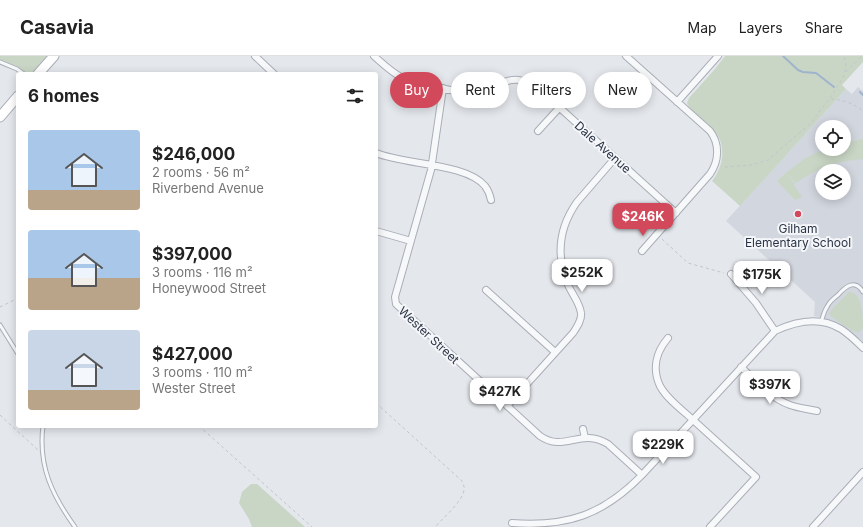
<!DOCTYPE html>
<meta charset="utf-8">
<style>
body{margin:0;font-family:Inter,sans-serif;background:#f2f2f2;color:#222;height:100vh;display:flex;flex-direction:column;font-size:15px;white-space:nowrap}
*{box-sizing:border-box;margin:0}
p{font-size:13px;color:#767676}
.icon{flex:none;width:22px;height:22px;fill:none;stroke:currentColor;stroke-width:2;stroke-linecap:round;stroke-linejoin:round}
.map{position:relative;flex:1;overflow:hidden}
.panel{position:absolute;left:16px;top:16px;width:362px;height:356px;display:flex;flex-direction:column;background:#fff;border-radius:4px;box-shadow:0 2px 10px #0003}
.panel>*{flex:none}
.top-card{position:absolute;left:390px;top:16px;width:380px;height:36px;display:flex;gap:8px}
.tools{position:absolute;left:815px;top:64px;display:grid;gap:8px}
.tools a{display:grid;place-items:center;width:36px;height:36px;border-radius:50%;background:#fff;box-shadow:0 2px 10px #0003;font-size:20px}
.price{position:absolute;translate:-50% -34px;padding:0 9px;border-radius:8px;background:#fff;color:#222;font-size:13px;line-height:26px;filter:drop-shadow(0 1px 2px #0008)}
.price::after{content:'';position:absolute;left:50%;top:24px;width:12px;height:9px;margin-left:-6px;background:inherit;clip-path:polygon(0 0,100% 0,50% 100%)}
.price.selected{background:#d1495b;color:#fff}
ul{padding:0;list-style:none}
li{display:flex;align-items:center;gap:12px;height:100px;padding:0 12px}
li span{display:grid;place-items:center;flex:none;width:112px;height:80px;border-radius:4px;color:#555}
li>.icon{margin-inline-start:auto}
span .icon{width:48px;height:48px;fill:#fffc;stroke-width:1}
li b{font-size:17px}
h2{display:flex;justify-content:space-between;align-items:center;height:48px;padding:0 12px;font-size:17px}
.chip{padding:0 14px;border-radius:18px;background:#fff;box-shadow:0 2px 10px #0003;font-size:14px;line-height:36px}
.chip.selected{background:#d1495b;color:#fff}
header{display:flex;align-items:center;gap:24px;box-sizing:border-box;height:56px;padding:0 20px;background:#fff;border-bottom:1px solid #e0e0e0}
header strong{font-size:19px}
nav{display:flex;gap:22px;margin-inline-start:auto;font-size:14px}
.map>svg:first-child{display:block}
</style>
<header>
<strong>Casavia</strong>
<nav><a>Map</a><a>Layers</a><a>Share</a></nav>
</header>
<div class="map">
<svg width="863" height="471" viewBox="0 0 863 471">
<rect width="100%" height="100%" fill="#e4e7ec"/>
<path fill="#d2d6de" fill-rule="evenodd" d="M 858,31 L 863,35 L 863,286 L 841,269 L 830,264 L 814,260 L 815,246 L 726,165 L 846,33 L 852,38 ZM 822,71 L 844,71 L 844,93 L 822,93 ZM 822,115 L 844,115 L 844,137 L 822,137 Z"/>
<path fill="#c9d6c5" d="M 0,0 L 47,0 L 31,18 L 28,18 L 16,10 L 0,4 Z
M 725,0 L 863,0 L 863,6 L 842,29 L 846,33 L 740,150 L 712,125 C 724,110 727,88 713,73 C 706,64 692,58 687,47 L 689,42 L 715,13 Z
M 863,83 L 863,103 C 837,105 817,112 796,127 L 786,117 L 804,103 L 816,97 L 826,93 L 844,93 L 844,87 Z
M 786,117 L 795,128 L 794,129 L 802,141 L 795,144 L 777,125 Z
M 849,236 C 863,235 863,263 863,273 L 858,277 C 852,275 832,262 829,258 L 833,252 Z
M 251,428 L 257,428 L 305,471 L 252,471 L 249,463 L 239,447 L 242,436 Z"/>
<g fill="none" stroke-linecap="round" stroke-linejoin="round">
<path stroke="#9fb4cc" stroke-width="2" d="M 783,0 L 798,14 L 803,16 L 816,17 L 834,31
M 860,36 L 863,39"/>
<g stroke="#a9aeb7" stroke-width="5">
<path id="lane" d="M 0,6 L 17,13 L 24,18
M 821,266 C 823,261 824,255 827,251 C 829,246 834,242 838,239 C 845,231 855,222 863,236
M 0,269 L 18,298
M 43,370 C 38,410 52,439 75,471"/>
</g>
<g stroke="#a9aeb7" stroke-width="8">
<path id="street" d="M 255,0 L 274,18
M 374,0 C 383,8 391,16 401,21 C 413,28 469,39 482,36 C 488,35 494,31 499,28 C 514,21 526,23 539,33 L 676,157
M 626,0 L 710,75 C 720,88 719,105 710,118 L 642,195
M 443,32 L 431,114 L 395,241 L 396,248 L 540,380 C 565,397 580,371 608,388 L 642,419
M 677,46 L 718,0
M 538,75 L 559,52
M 376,97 C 405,109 466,107 485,130 C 488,134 490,139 491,144
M 376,175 L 411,185
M 731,218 L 756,247 L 775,275
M 486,234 L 555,296
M 668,282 C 656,296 652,313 660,330 C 667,343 681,353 692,363 C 713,382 735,402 756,421 L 710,471
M 741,311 C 755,324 770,342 790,349 C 798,352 808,353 817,355
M 507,350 L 573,277 C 577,271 582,264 581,257 C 580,248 573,239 569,231 C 556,202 558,173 577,146 L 615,102
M 583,373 L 585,382
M 512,467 C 567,471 603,459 642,419 L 775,275 C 796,265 820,260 841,273 C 849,278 856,285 863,292
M 813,471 L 863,416"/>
</g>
<g stroke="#a9aeb7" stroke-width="11">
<path id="secondary" d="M 38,18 L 54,0
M 0,61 L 18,40"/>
</g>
<path stroke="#c2c5cb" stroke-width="1" stroke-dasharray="3 3" stroke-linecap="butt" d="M 846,16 L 862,0
M 831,43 C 844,44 853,47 863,55
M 725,111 L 751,109 L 768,104 L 811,67 L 832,39 L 844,20 L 846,9 L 844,0
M 662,183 L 688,207 L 724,217
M 0,251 L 18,242
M 376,347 L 462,425 C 463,428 465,431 464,434 C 463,445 442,463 435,471
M 0,359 L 38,394
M 199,370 L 312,471"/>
<use href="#lane" stroke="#f7f8fa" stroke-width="3"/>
<use href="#street" stroke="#f7f8fa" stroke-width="6"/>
<use href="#secondary" stroke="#fff" stroke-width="9"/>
</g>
<circle fill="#d1495b" stroke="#f4f6f9" stroke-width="1.5" cx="798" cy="158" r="4"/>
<g text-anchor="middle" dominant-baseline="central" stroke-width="4" stroke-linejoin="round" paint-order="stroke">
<g font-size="12" fill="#2b3445" stroke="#f4f6f9">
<text transform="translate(603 91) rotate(42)">Dale Avenue</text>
<text transform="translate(429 279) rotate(43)">Wester Street</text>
</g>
<g font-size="12" fill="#2b3445" stroke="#f4f6f9">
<text x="798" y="172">Gilham<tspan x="798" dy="14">Elementary School</tspan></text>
</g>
</g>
</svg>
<div class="tools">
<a><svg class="icon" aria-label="locate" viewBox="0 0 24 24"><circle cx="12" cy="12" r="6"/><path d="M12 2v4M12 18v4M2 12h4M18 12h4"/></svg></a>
<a><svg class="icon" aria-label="layers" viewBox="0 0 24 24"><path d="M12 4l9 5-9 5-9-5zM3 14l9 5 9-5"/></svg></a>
</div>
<b class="price selected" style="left:643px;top:181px">$246K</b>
<b class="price" style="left:582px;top:237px">$252K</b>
<b class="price" style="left:762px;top:239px">$175K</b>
<b class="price" style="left:770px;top:349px">$397K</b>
<b class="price" style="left:500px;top:356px">$427K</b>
<b class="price" style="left:663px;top:409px">$229K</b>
<div class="top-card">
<a class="chip selected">Buy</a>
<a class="chip">Rent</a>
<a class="chip">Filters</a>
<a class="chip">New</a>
</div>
<section class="panel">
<h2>6 homes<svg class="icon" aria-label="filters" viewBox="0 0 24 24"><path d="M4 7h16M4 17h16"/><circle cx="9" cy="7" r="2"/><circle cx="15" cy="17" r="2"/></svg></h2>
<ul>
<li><span style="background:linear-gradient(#a9c7e8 75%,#b9a48a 0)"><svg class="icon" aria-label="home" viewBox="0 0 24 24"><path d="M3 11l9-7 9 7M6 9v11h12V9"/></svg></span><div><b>$246,000</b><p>2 rooms · 56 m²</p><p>Riverbend Avenue</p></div></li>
<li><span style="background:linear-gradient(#a9c7e8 60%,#b9a48a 0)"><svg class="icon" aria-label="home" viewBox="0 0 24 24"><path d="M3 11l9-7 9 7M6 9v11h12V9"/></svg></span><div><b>$397,000</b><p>3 rooms · 116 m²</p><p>Honeywood Street</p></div></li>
<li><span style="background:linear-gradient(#c9d6e8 75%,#b9a48a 0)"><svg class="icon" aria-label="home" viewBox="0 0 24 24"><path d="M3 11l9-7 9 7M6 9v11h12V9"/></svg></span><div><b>$427,000</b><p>3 rooms · 110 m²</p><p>Wester Street</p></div></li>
</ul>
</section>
</div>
